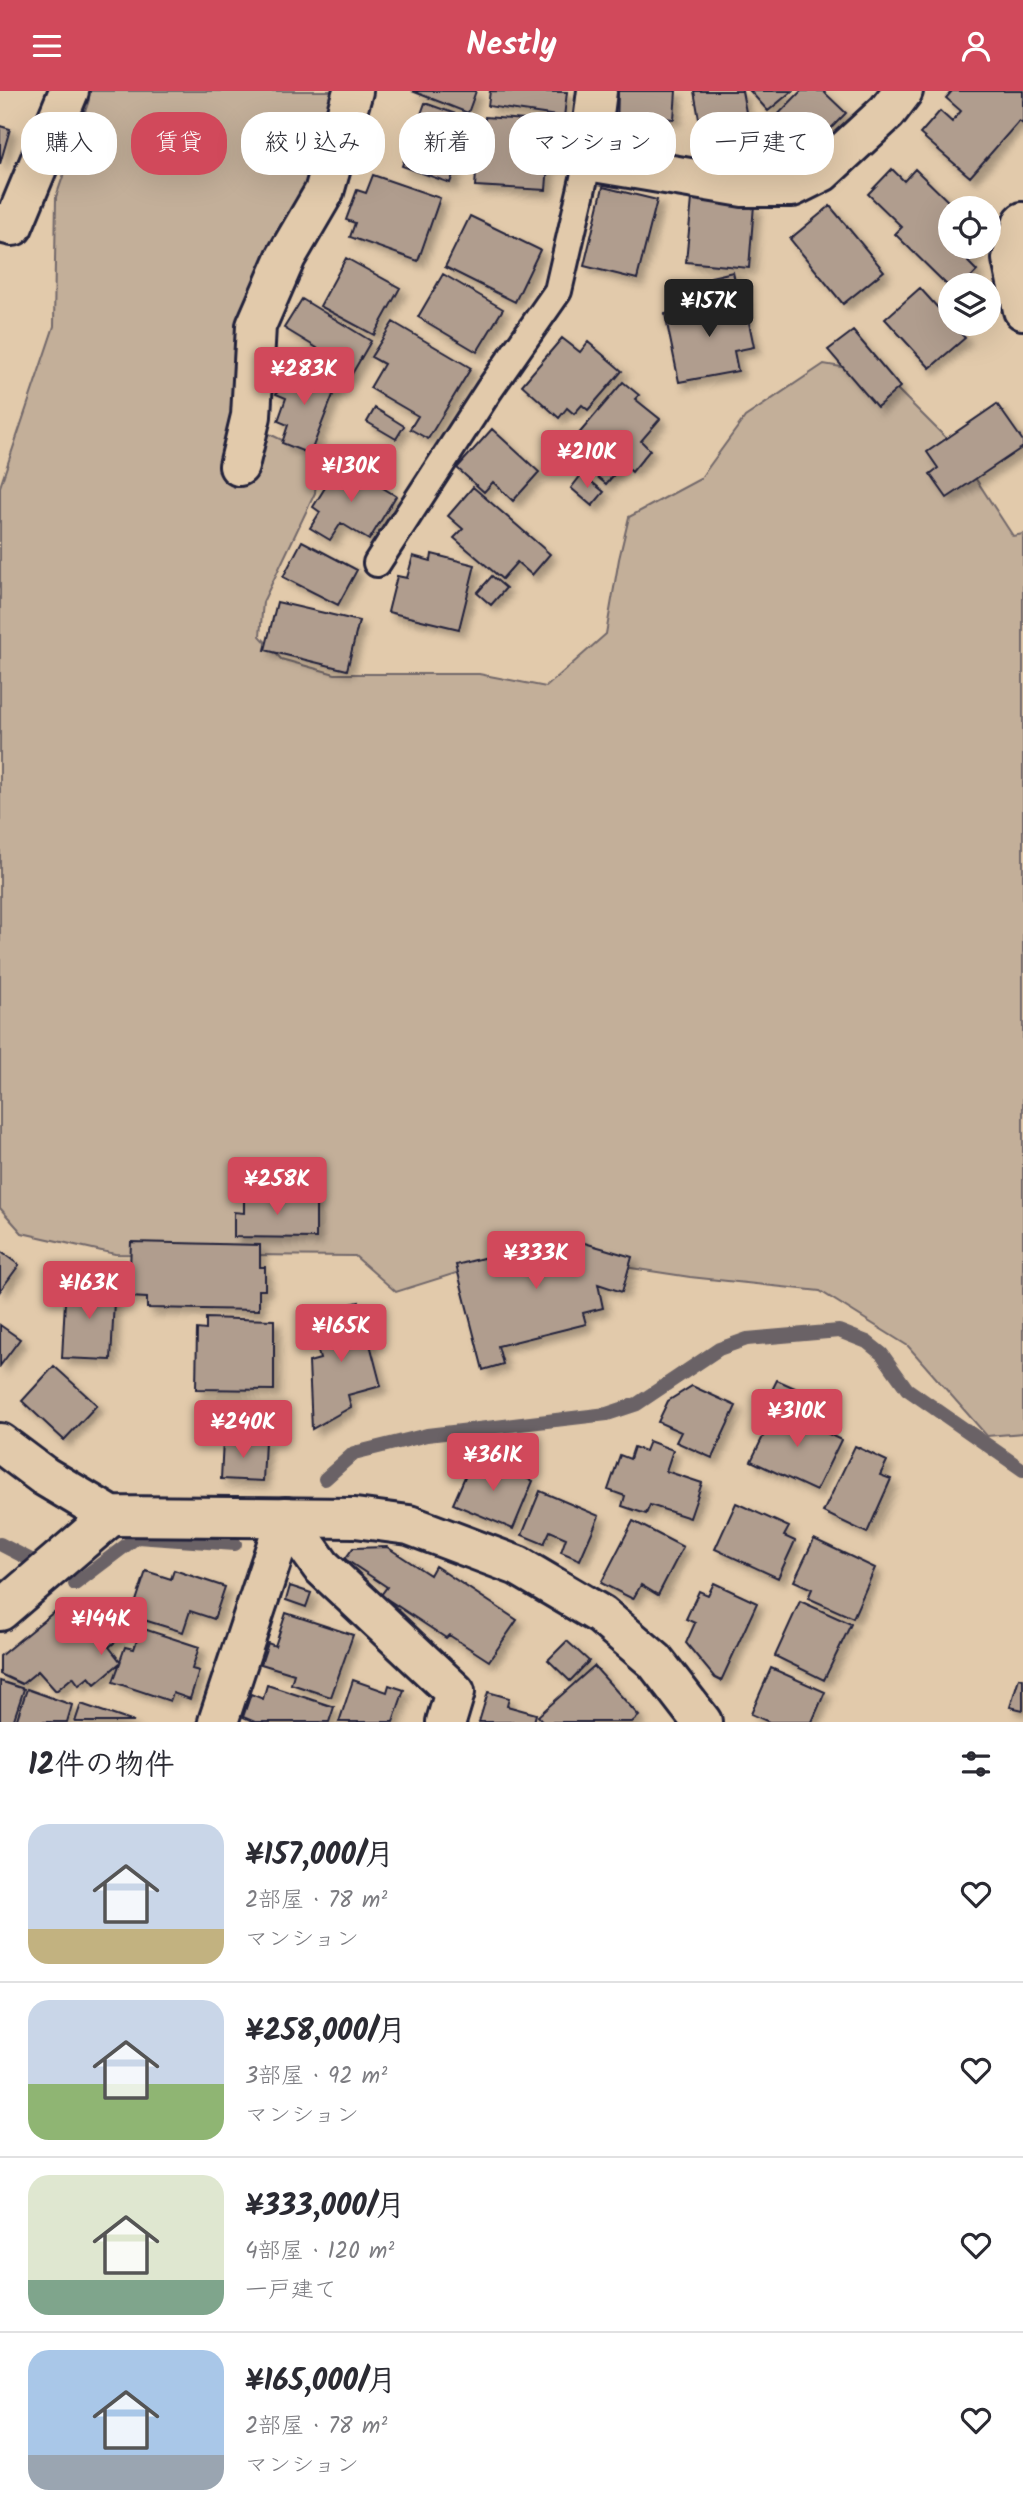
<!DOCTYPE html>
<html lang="ja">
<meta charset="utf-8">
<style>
body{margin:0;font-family:Kalam,"Klee One",sans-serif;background:#f2f2f3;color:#2b2b33;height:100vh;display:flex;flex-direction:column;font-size:26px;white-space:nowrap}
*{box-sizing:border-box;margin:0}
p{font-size:23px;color:#7c7c81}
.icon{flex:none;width:38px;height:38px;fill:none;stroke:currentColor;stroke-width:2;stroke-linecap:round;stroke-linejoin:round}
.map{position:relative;height:1631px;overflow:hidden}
.side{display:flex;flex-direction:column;background:#fff;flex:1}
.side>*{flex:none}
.top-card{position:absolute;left:21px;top:21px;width:982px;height:63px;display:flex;gap:14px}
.fabs{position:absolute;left:938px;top:105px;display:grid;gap:14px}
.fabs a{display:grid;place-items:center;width:63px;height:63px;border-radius:50%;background:#fff;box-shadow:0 7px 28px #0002;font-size:35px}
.price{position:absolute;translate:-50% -60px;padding:0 16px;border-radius:7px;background:#d1495b;color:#fff;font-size:23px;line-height:46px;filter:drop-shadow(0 2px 4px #0008)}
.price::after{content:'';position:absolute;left:50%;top:42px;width:21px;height:16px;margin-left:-10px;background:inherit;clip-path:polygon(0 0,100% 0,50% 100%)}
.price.on{background:#222;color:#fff}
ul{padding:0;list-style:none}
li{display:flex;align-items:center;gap:21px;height:175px;padding:0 28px}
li+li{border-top:2px solid #e1e1e2}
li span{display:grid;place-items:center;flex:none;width:196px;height:140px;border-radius:21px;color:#555}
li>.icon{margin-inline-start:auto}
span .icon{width:84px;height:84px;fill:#fffc;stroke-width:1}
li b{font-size:30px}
h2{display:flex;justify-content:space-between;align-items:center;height:84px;padding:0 28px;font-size:30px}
.tag{padding:0 24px;border-radius:28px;background:#fff;box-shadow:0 7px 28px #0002;font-size:24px;line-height:63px}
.tag.on{background:#d1495b;color:#fff}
header{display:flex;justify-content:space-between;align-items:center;height:91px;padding:0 28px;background:#d1495b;color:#fff;font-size:32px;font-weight:700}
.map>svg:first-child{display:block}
</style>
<header><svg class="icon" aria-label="menu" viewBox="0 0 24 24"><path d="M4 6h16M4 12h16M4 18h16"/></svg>Nestly<svg class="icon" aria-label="person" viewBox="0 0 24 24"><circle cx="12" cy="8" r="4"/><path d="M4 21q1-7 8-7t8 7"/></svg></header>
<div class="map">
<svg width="1023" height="1631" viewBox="0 0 1023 1631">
<defs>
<filter id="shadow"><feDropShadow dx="6" dy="6" stdDeviation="3.5" flood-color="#0004"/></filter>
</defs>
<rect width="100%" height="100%" fill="#e2caab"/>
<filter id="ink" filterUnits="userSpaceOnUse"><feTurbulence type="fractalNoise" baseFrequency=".0143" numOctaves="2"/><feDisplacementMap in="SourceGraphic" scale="14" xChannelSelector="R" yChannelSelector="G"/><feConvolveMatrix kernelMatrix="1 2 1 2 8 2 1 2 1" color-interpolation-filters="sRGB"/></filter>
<g filter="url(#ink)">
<path fill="#c3af99" stroke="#72686a" stroke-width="2" d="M 89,0 L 337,0 L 310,100 L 266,159 L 243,223 L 261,339 L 318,366 L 315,402 L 263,511 L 260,545 L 281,568 L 335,583 L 479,583 L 546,596 L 606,543 L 619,468 L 629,426 L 700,388 L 745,326 L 824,273 L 882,283 L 955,356 L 1013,445 L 1023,443 L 1023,1342 L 987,1345 L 908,1255 L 820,1200 L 690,1186 L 572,1168 L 510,1165 L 396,1201 L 355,1165 L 115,1163 L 22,1142 L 0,1117 L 0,396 L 54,235 L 56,106 L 89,9 Z"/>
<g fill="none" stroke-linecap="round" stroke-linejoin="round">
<path stroke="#6b6266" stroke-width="14" d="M 325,1388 L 354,1362 L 427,1344 L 607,1323 L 637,1313 L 719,1258 L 747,1248 L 839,1240 L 867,1251 L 882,1263 L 907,1298 L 1023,1379
M 0,1453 L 31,1469
M 75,1493 L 137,1446 L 235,1453"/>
</g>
<path fill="#b09d8e" stroke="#22223b" stroke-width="2" filter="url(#shadow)" d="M 412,0 L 476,0 L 468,22 Z
M 490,0 L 567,1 L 564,26 L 488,15 Z
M 618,0 L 676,0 L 674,28 L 662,27 L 661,41 L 617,38 Z
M 694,0 L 742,0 L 751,48 L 704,56 Z
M 750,0 L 792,0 L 768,20 Z
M 801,0 L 823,0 L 846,22 L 796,73 L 762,40 Z
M 952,0 L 1023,0 L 1023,33 L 1019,30 L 970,86 L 920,43 L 940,20 L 952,31 L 961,20 L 946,7 Z
M 425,12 L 473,29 L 450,92 L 402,75 Z
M 485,26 L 566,32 L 562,74 L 548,73 L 546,99 L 475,95 L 479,45 L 484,45 Z
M 0,35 L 10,38 L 0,73 Z
M 892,78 L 904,90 L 915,78 L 955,117 L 950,117 L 950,156 L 983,156 L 968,171 L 977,180 L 963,194 L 950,194 L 950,197 L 895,143 L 902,136 L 868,103 Z
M 373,84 L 440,107 L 418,170 L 350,146 L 355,132 L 346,129 L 357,99 L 366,102 Z
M 603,96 L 657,109 L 637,188 L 584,175 Z
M 692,108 L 754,114 L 749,177 L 686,171 Z
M 830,115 L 884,180 L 843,213 L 790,148 Z
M 470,125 L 540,159 L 515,211 L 445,176 Z
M 346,167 L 400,197 L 374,244 L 320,215 Z
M 733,181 L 738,204 L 716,208 L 711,186 Z
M 443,183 L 503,218 L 477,261 L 418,226 Z
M 920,197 L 965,247 L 930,277 L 885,228 Z
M 744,207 L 754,256 L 734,260 L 738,280 L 679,291 L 665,223 Z
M 302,208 L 371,250 L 349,288 L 311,266 L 317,257 L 284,237 Z
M 393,231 L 471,277 L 428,348 L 410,338 L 418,325 L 370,297 L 384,273 L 371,266 Z
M 853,240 L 900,296 L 877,316 L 828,259 Z
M 562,247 L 580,261 L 588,251 L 622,280 L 588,319 L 582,314 L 574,323 L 567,317 L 559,327 L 522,294 Z
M 299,275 L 338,291 L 310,363 L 282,352 L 288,334 L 278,330 L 286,307 L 276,303 L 284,281 L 295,285 Z
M 623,291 L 639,304 L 635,308 L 660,328 L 641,350 L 650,359 L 632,381 L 623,373 L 606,393 L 565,359 Z
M 997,313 L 1023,350 L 1023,356 L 947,407 L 930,383 L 938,377 L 927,361 Z
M 375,317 L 404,335 L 396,348 L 367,331 Z
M 492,338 L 539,381 L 513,410 L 493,391 L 484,401 L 457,377 Z
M 341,371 L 396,405 L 369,449 L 341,432 L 330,449 L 310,437 L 320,421 L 313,416 Z
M 582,383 L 604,401 L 592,415 L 571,397 Z
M 473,396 L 550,463 L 532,484 L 517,471 L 502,488 L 454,447 L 463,438 L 448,425 Z
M 302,450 L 357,479 L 338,514 L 283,486 Z
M 432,463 L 475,474 L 459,538 L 388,521 L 397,485 L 407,487 L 413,465 L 431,470 Z
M 492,485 L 506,497 L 491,514 L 477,502 Z
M 277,511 L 359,530 L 347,579 L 265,559 Z
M 244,1104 L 316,1105 L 316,1147 L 234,1146 L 234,1121 L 244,1122 Z
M 564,1146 L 632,1166 L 622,1201 L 598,1193 L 603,1217 L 583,1222 L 586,1233 L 498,1255 L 503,1273 L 483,1279 L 456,1174 Z
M 131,1151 L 260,1154 L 260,1176 L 265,1176 L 265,1199 L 259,1199 L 259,1219 L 147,1217 L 147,1207 L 129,1206 Z
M 0,1160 L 19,1174 L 0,1200 Z
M 72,1188 L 115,1190 L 111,1269 L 62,1267 L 65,1210 L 71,1211 Z
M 359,1211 L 381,1295 L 348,1304 L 351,1316 L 312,1338 L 309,1271 L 320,1268 L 313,1241 L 331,1237 L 326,1219 Z
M 206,1227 L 274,1229 L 274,1299 L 196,1298 L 197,1238 L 206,1239 Z
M 0,1234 L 20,1248 L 0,1275 Z
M 54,1275 L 97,1314 L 64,1349 L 22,1310 Z
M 777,1289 L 795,1297 L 786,1316 L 768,1307 Z
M 692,1295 L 736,1315 L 712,1367 L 676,1351 L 681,1341 L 658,1331 L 668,1310 Z
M 793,1315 L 816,1325 L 812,1335 L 841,1349 L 816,1400 L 751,1370 L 774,1323 L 787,1328 Z
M 223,1348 L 265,1350 L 263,1390 L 221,1388 Z
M 649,1350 L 673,1359 L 666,1380 L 702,1392 L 690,1427 L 650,1414 L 646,1423 L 622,1415 L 625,1405 L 608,1399 L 620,1364 L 630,1368 L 634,1356 L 645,1360 Z
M 855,1355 L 887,1370 L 880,1384 L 891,1388 L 867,1442 L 823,1421 Z
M 474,1365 L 533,1390 L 513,1438 L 453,1413 Z
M 540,1400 L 599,1425 L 580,1469 L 561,1461 L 566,1447 L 550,1440 L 544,1453 L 522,1444 Z
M 736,1412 L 789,1436 L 784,1445 L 795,1450 L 778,1487 L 715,1458 Z
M 633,1430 L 683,1456 L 658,1504 L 641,1494 L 633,1508 L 601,1492 Z
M 814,1448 L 875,1477 L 853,1527 L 808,1507 L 812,1498 L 794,1490 Z
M 387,1456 L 430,1484 L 435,1475 L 517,1529 L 489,1570 L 449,1544 L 446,1547 L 381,1504 L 387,1496 L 345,1468 L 353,1457 Z
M 174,1479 L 225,1496 L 214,1528 L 190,1520 L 183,1541 L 131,1525 L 146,1480 L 171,1488 Z
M 714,1492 L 757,1512 L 721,1590 L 715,1587 L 686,1552 L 695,1532 L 686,1528 L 699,1500 L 708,1504 Z
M 290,1495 L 311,1502 L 306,1516 L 286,1509 Z
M 800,1510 L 851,1533 L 824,1589 L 775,1565 Z
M 73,1514 L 90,1534 L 101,1524 L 120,1547 L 109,1556 L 120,1570 L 125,1556 L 134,1558 L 141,1537 L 199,1556 L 192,1578 L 199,1580 L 190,1608 L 173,1602 L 170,1610 L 113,1591 L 120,1572 L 95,1593 L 89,1586 L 79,1594 L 73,1586 L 56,1600 L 38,1580 L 22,1593 L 0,1583 L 0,1565 L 54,1521 L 58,1526 Z
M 286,1522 L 353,1544 L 331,1606 L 291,1593 L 294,1583 L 261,1573 L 268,1552 L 275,1555 Z
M 567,1550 L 589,1570 L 570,1590 L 548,1569 Z
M 594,1575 L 639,1625 L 632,1631 L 543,1631 L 538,1625 Z
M 771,1577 L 825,1601 L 812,1631 L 769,1631 L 751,1623 Z
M 1019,1587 L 1023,1588 L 1023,1619 L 1010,1616 Z
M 353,1589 L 387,1601 L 389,1594 L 404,1599 L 393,1631 L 339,1631 Z
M 0,1590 L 24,1598 L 13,1631 L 0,1631 Z
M 267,1594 L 334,1616 L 329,1631 L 255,1631 L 243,1626 L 251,1603 L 263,1608 Z
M 27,1598 L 72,1614 L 67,1631 L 16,1631 Z
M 488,1601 L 509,1607 L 507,1615 L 536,1623 L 534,1631 L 479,1631 Z
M 81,1613 L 134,1631 L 75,1631 Z"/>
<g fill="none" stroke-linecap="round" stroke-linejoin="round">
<g stroke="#22223b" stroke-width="32">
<path id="service" d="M 377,472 L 489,299 L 558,200 L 588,70"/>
</g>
<g stroke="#22223b" stroke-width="44">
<path id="minor" d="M 597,0 L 588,70 L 743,96 L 792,96 L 822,81 L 887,21 L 903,0
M 1023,131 L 1012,168 L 1023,219
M 0,132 L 13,135 L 69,0
M 239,375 L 251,325 L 256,235 L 286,166 L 324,101 L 353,0
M 286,1426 L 321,1475 L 455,1601 L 446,1631
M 0,1520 L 111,1425
M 218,1631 L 286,1426"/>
</g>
<g stroke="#22223b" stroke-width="44">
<path id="tertiary" d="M 0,1352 L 44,1385 L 111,1425 L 355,1427 L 409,1434 L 518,1475 L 601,1524 L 655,1570 L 702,1631"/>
</g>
<use href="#service" stroke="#e2caab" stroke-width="26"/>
<use href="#minor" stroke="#e2caab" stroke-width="38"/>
<use href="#tertiary" stroke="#e2caab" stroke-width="38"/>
</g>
</g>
</svg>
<div class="fabs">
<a><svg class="icon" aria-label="locate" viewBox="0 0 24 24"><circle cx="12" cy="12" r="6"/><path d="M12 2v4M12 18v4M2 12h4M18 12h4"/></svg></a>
<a><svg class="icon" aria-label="layers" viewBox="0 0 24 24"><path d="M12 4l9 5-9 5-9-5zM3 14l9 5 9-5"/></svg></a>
</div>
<b class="price on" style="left:709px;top:248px">¥157K</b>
<b class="price" style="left:304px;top:316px">¥283K</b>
<b class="price" style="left:587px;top:399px">¥210K</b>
<b class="price" style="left:351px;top:413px">¥130K</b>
<b class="price" style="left:277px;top:1126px">¥258K</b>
<b class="price" style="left:536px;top:1200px">¥333K</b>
<b class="price" style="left:89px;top:1230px">¥163K</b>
<b class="price" style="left:341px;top:1273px">¥165K</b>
<b class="price" style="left:797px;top:1358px">¥310K</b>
<b class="price" style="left:243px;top:1369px">¥240K</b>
<b class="price" style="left:493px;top:1402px">¥361K</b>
<b class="price" style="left:101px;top:1566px">¥144K</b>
<div class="top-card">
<a class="tag">購入</a>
<a class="tag on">賃貸</a>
<a class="tag">絞り込み</a>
<a class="tag">新着</a>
<a class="tag">マンション</a>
<a class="tag">一戸建て</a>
</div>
</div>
<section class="side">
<h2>12件の物件<svg class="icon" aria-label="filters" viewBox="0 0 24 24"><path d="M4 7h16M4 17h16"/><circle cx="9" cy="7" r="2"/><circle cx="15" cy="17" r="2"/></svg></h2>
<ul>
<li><span style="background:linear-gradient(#c9d6e8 75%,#c2b280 0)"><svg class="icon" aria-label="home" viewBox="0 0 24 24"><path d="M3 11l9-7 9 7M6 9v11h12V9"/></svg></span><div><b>¥157,000/月</b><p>2部屋 · 78 m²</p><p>マンション</p></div><svg class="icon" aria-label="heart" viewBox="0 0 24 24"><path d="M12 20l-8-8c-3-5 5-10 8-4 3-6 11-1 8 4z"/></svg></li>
<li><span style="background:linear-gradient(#c9d6e8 60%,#8fb573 0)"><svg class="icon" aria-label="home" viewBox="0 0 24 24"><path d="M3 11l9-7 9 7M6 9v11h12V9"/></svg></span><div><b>¥258,000/月</b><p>3部屋 · 92 m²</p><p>マンション</p></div><svg class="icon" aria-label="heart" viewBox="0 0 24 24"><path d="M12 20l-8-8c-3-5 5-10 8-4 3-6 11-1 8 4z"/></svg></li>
<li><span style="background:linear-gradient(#dfe7d0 75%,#7fa58c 0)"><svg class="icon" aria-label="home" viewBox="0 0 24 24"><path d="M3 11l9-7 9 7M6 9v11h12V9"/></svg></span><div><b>¥333,000/月</b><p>4部屋 · 120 m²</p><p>一戸建て</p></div><svg class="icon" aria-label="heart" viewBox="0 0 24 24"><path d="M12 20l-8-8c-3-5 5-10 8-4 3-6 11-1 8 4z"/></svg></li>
<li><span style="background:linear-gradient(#a9c7e8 75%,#9aa5b1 0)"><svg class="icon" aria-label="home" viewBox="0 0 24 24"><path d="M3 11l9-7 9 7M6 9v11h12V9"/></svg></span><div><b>¥165,000/月</b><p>2部屋 · 78 m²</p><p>マンション</p></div><svg class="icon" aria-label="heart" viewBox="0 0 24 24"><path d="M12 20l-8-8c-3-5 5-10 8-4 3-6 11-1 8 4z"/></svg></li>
</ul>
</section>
